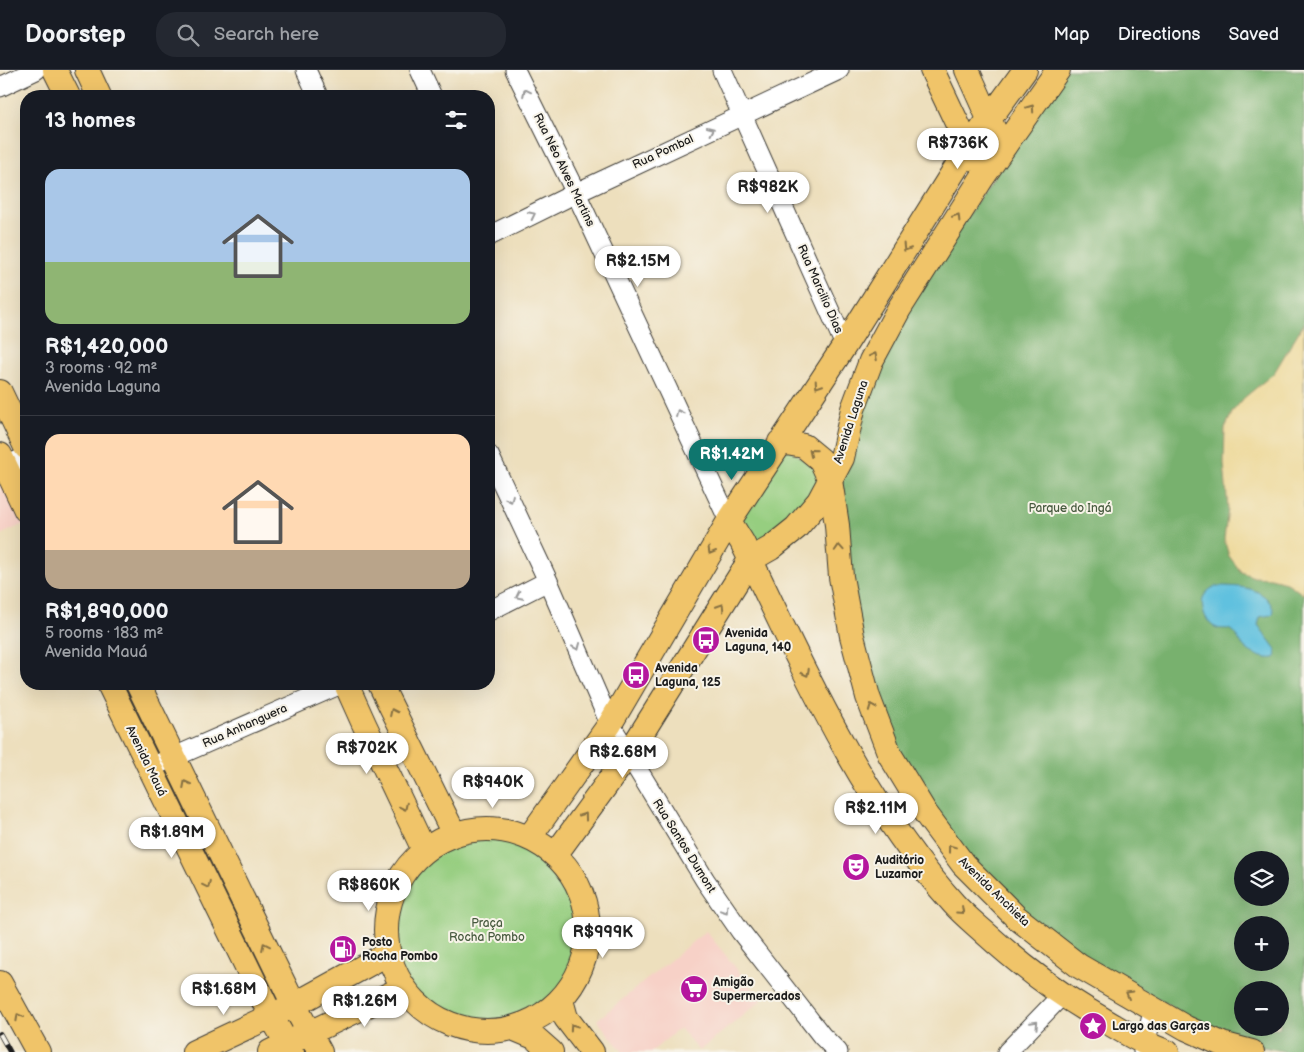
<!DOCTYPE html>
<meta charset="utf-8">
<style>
body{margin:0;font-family:"Balsamiq Sans",sans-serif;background:#242831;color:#f1f3f6;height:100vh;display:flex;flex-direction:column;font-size:19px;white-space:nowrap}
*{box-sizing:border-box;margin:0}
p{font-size:16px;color:#9ea1a6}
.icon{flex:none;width:28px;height:28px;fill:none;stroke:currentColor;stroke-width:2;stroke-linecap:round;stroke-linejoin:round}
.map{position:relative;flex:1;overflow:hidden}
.details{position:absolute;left:20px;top:20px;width:475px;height:600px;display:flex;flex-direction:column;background:#171b24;border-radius:20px;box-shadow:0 5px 20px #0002}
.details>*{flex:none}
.buttons{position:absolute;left:1234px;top:781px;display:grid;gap:10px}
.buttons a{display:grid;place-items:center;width:55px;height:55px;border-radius:50%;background:#171b24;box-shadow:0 5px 20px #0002;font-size:25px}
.price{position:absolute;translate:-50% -42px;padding:0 11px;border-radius:18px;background:#fff;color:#222;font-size:16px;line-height:32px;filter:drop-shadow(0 1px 2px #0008)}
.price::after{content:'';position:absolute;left:50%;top:30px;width:15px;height:11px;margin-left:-8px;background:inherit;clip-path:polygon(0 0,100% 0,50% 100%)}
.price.selected{background:#0f766e;color:#fff}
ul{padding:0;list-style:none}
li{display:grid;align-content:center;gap:10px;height:265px;padding:0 25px}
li+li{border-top:1px solid #363941}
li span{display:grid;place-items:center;height:155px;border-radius:15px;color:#555}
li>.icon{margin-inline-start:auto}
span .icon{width:90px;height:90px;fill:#fffc;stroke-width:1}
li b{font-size:21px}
h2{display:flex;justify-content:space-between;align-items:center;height:60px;padding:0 25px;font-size:21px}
header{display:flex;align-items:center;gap:30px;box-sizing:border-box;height:70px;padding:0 25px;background:#171b24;border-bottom:1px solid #363941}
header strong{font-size:24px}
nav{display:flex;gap:28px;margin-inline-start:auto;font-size:18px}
.search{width:350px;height:45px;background:#242831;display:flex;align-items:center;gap:12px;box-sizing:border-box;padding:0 18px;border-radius:20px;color:#9ea1a6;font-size:19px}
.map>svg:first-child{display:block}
</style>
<header>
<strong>Doorstep</strong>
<div class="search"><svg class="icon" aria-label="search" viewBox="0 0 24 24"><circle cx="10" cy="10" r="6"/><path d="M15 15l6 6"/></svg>Search here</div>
<nav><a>Map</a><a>Directions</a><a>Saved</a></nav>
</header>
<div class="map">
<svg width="1304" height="982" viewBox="0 0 1304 982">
<rect width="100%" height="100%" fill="#f7f3e8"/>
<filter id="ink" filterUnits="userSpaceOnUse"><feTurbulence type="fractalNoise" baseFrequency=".02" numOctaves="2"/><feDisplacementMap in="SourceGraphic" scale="10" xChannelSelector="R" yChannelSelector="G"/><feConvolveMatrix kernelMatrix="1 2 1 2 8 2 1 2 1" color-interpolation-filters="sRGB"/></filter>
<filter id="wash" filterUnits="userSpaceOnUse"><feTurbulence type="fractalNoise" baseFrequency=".0096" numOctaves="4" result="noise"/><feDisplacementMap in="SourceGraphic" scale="20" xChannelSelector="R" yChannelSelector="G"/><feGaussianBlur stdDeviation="1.12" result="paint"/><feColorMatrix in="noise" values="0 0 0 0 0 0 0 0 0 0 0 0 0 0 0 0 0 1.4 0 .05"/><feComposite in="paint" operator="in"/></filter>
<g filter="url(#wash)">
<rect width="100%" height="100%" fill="#eddfbd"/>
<path fill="#f7d1c7" d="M 0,385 L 26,440 L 26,453 L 0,465 Z
M 706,861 L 762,930 L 699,981 L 680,958 L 651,982 L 623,982 L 597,950 Z"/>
<path fill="#96ce80" stroke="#59754e" d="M 780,372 L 830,410 L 750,490 L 729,451 Z
M386 860a101 101 0 1 1 202 0a101 101 0 1 1-202 0Z"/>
<path fill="#78b16e" stroke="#4a6645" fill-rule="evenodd" d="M 1065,0 L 1304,0 L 1304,982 L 1287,982 L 1227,969 L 1016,847 L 890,685 L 841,507 L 842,388 L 871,291 ZM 1242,790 L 1280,790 L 1280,828 L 1242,828 ZM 1242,855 L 1280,855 L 1280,892 L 1242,892 ZM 1242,920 L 1280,920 L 1280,958 L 1242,958 Z"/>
<path fill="#eeda9e" stroke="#857b5d" d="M 1304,253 L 1304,525 L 1286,512 L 1271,508 L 1254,507 L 1241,502 L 1229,486 L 1224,469 L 1228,439 L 1224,393 L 1225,358 L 1233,341 L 1244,328 L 1274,303 Z"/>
<path fill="#61c1df" stroke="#3e6e7e" d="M 1216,516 C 1238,516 1267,516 1274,542 L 1271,545 L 1260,547 L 1258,555 L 1275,578 L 1277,585 L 1275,588 C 1263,590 1248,583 1241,573 C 1238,569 1236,564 1232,561 C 1227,557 1222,560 1217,558 C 1207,555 1200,538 1203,529 C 1205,522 1210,519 1216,516 Z"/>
</g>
<g filter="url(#ink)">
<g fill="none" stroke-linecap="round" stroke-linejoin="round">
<g stroke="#3b3934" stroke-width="21">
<path id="minor" d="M 306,0 L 318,26
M 420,0 L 432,26
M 515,0 L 576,123 L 729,451
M 722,0 L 845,275
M 0,17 L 36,0
M 489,166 L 576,123 L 839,0
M 489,385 L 548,511 L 610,654 L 705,810 L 741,862 L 822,966 L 838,982
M 5,396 L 26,387
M 489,541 L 548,511
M 149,698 L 341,614
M 1007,982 L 1062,925
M 1143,982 L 1154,938"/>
</g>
<g stroke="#3b3934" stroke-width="26">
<path id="major" d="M 55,0 L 68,26
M 87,0 L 99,26
M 932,0 L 974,89
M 967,0 L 994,60
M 0,322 L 26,377
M 780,372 L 804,376 L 821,390 L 830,410 L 837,455 L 841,507 L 852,566 L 868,627 L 890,685 L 926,744 L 963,794 L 1016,847 L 1079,896 L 1186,958 L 1222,974 L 1252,982
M 0,385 L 26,440
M 729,451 L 742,472 C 801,594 862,733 954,834 C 963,844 974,853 984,862 C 1016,891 1050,918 1087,940 C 1113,955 1138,972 1167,982
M 109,614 L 271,946 L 292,982
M 138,614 L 294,935 L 320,982
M 346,614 L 364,654 L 424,780
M 380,614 L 454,764
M386 860a101 101 0 1 1 202 0a101 101 0 1 1-202 0Z
M 529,768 L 610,654 L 729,451 L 845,275 L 969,77 L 1025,0
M 555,785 L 628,685 L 750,490 L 771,478 L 796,458 L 819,431 L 842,388 L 853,339 L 871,291 L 899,239 L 982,108 L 1058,0
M 0,913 L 38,982
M 561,930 L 566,948 L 592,982
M 515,959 L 534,967 L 551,982
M 194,982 L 294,935 L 387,884
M 270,982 L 403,918"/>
</g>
<use href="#minor" stroke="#fff" stroke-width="19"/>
<use href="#major" stroke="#f0c469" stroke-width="24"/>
<g stroke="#1c1c1c" stroke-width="5.5">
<path id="rail" d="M 0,964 L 10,982"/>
</g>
<use href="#rail" stroke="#f7f3e8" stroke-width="4" stroke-dasharray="11" stroke-linecap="butt"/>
</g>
<defs><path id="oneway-chevron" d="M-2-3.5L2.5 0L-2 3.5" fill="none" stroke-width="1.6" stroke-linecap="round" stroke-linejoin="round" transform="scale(1.25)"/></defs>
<g stroke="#999">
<use href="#oneway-chevron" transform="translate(526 22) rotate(-116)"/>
<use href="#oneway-chevron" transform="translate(711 60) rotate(-25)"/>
<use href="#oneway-chevron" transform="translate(532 145) rotate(-26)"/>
<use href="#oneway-chevron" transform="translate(679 343) rotate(-115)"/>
<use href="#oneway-chevron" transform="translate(510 429) rotate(65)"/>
<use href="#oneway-chevron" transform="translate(519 526) rotate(154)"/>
<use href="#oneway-chevron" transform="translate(577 577) rotate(67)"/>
<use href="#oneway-chevron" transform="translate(725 840) rotate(56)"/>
<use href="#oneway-chevron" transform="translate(1035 954) rotate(-46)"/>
</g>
<g stroke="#867042">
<use href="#oneway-chevron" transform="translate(1031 38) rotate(-55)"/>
<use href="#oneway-chevron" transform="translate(957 147) rotate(-58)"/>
<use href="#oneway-chevron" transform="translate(906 178) rotate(122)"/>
<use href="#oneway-chevron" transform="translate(874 286) rotate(-63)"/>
<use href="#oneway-chevron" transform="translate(818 315) rotate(123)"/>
<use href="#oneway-chevron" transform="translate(812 382) rotate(-141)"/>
<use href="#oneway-chevron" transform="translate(839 478) rotate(-94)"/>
<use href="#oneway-chevron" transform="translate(711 481) rotate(120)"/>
<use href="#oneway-chevron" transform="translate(721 537) rotate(-58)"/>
<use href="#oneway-chevron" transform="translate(806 603) rotate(63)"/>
<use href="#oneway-chevron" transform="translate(872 637) rotate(-111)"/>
<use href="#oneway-chevron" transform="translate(393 642) rotate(-116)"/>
<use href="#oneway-chevron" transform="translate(186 714) rotate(-117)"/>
<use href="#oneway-chevron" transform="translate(404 737) rotate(64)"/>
<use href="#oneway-chevron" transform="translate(584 746) rotate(-54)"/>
<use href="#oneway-chevron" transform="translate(951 778) rotate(-127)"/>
<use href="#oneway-chevron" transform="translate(207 815) rotate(64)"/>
<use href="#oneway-chevron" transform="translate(961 841) rotate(42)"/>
<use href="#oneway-chevron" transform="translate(265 876) rotate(-116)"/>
<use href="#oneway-chevron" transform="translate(1129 924) rotate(-150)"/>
<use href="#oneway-chevron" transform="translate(19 947) rotate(-119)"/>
<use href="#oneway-chevron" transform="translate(573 957) rotate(-125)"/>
</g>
</g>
<defs>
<g id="bus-disc" transform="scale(1.4375)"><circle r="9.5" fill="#b5179e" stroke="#f7f3e8"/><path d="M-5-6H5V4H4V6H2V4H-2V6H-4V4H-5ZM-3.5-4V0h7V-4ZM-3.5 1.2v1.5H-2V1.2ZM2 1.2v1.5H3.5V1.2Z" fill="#fff"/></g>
<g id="theatre-disc" transform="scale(1.4375)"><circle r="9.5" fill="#b5179e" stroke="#f7f3e8"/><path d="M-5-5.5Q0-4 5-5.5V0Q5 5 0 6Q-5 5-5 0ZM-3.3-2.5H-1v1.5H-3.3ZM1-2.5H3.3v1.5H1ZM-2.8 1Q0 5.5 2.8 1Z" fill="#fff"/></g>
<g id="fuel-disc" transform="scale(1.4375)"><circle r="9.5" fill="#b5179e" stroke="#f7f3e8"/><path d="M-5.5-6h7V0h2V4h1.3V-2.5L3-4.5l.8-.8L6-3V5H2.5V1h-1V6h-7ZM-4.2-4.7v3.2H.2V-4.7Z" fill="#fff"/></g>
<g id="supermarket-disc" transform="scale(1.4375)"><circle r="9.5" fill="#b5179e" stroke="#f7f3e8"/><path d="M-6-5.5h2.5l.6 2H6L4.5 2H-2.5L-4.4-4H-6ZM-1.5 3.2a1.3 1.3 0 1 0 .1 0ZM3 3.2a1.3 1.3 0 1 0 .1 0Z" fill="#fff"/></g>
<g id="sight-disc" transform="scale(1.4375)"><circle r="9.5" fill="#b5179e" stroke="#f7f3e8"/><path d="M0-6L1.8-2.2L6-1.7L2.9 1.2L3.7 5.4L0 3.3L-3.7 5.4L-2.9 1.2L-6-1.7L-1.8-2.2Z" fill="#fff"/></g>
</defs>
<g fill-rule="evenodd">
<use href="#bus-disc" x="706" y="570"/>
<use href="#bus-disc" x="636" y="605"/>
<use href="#theatre-disc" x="856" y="797"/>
<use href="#fuel-disc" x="343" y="879"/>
<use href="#supermarket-disc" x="694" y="919"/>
<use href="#sight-disc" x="1093" y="956"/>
</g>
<g text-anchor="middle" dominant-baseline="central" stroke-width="4" stroke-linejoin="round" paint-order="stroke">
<g font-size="12" fill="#1c1c1c" stroke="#f7f3e8">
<text transform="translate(663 82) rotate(-25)">Rua Pombal</text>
<text transform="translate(564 100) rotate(64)">Rua Néo Alves Martins</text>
<text transform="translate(820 219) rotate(66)">Rua Marcilio Dias</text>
<text transform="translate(851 352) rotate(-72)">Avenida Laguna</text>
<text transform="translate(245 656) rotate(-24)">Rua Anhanguera</text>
<text transform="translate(146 691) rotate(64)">Avenida Mauá</text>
<text transform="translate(684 776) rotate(58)">Rua Santos Dumont</text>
<text transform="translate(994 822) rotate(44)">Avenida Anchieta</text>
</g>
<g font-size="12" fill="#475a3f" stroke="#f7f3e8">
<text x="1070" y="438">Parque do Ingá</text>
<text x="487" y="853">Praça<tspan x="487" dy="14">Rocha Pombo</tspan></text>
</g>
<g font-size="12" font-weight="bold" fill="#1c1c1c" stroke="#f7f3e8" text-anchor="start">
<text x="725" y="563">Avenida<tspan x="725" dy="14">Laguna, 140</tspan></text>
<text x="655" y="598">Avenida<tspan x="655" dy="14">Laguna, 125</tspan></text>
<text x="875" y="790">Auditório<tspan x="875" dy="14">Luzamor</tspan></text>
<text x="362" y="872">Posto<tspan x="362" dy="14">Rocha Pombo</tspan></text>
<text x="713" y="912">Amigão<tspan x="713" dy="14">Supermercados</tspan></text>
<text x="1112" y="956">Largo das Garças</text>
</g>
</g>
</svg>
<div class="buttons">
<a><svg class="icon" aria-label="layers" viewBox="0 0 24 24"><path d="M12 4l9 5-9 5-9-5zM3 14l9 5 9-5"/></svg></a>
<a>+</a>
<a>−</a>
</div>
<b class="price" style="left:958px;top:100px">R$736K</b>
<b class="price" style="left:768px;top:144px">R$982K</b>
<b class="price" style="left:638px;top:218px">R$2.15M</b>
<b class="price selected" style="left:732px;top:411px">R$1.42M</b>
<b class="price" style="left:367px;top:705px">R$702K</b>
<b class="price" style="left:623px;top:709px">R$2.68M</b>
<b class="price" style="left:493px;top:739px">R$940K</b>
<b class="price" style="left:876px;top:765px">R$2.11M</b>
<b class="price" style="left:172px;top:789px">R$1.89M</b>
<b class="price" style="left:369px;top:842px">R$860K</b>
<b class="price" style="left:603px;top:889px">R$999K</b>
<b class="price" style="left:224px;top:946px">R$1.68M</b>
<b class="price" style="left:365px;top:958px">R$1.26M</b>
<section class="details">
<h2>13 homes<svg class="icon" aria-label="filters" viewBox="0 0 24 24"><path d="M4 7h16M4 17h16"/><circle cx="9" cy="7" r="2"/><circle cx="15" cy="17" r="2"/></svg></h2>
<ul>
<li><span style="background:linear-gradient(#a9c7e8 60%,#8fb573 0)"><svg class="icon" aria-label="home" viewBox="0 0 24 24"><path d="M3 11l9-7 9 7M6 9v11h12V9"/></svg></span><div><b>R$1,420,000</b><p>3 rooms · 92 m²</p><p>Avenida Laguna</p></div></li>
<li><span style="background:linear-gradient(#ffd9b3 75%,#b9a48a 0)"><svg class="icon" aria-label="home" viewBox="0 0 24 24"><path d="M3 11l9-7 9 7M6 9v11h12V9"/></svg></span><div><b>R$1,890,000</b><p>5 rooms · 183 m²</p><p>Avenida Mauá</p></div></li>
</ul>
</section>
</div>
